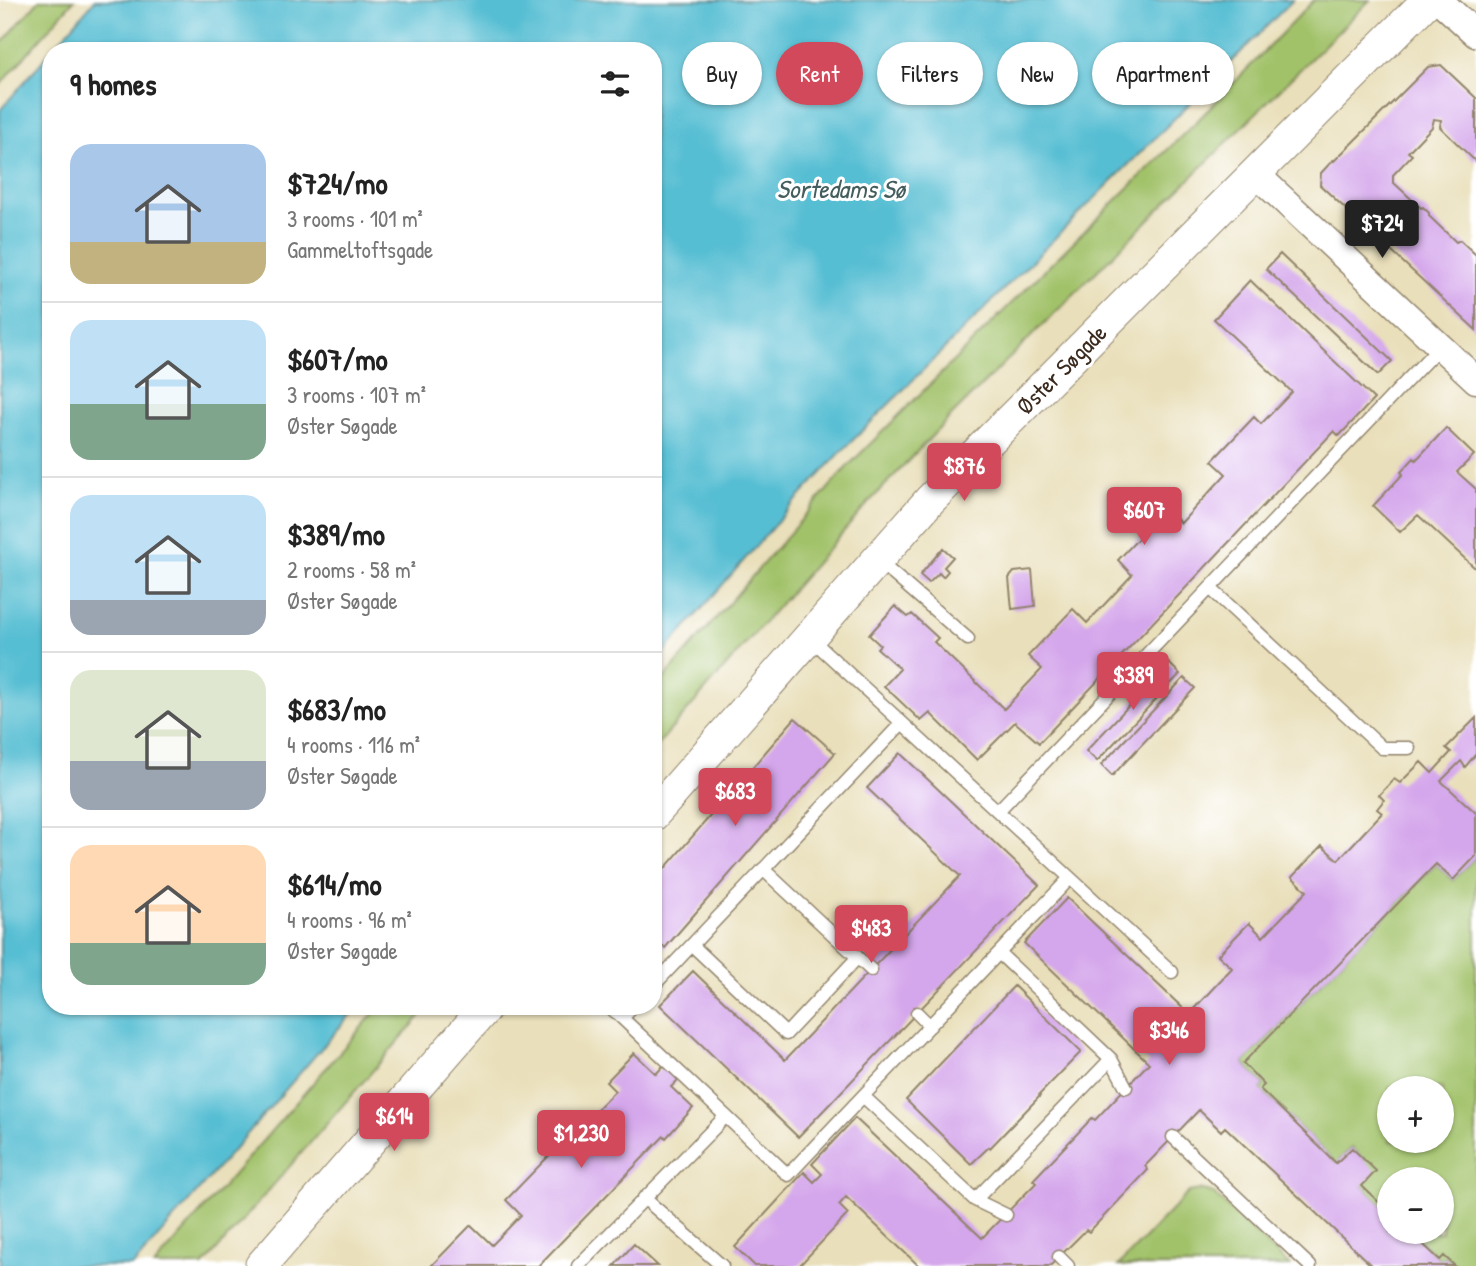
<!DOCTYPE html>
<meta charset="utf-8">
<style>
body{margin:0;font-family:"Patrick Hand",sans-serif;background:#f6f6f6;color:#222;height:100vh;display:flex;flex-direction:column;font-size:26px;white-space:nowrap}
*{box-sizing:border-box;margin:0}
p{font-size:23px;color:#767676}
.icon{flex:none;width:38px;height:38px;fill:none;stroke:currentColor;stroke-width:2;stroke-linecap:round;stroke-linejoin:round}
.map{position:relative;flex:1;overflow:hidden}
.sheet{position:absolute;left:42px;top:42px;width:620px;height:973px;display:flex;flex-direction:column;background:#fff;border-radius:28px;box-shadow:0 2px 5px #0004}
.sheet>*{flex:none}
.top-card{position:absolute;left:682px;top:42px;width:665px;height:63px;display:flex;gap:14px}
.controls{position:absolute;left:1377px;top:1076px;display:grid;gap:14px}
.controls a{display:grid;place-items:center;width:77px;height:77px;border-radius:50%;background:#fff;box-shadow:0 2px 5px #0004;font-size:35px}
.price{position:absolute;translate:-50% -60px;padding:0 16px;border-radius:7px;background:#d1495b;color:#fff;font-size:23px;line-height:46px;filter:drop-shadow(0 2px 4px #0008)}
.price::after{content:'';position:absolute;left:50%;top:42px;width:21px;height:16px;margin-left:-10px;background:inherit;clip-path:polygon(0 0,100% 0,50% 100%)}
.price.on{background:#222;color:#fff}
ul{padding:0;list-style:none}
li{display:flex;align-items:center;gap:21px;height:175px;padding:0 28px}
li+li{border-top:2px solid #e0e0e0}
li span{display:grid;place-items:center;flex:none;width:196px;height:140px;border-radius:21px;color:#555}
li>.icon{margin-inline-start:auto}
span .icon{width:84px;height:84px;fill:#fffc;stroke-width:1}
li b{font-size:30px}
h2{display:flex;justify-content:space-between;align-items:center;height:84px;padding:0 28px;font-size:30px}
.tag{padding:0 24px;border-radius:32px;background:#fff;box-shadow:0 2px 5px #0004;font-size:24px;line-height:63px}
.tag.on{background:#d1495b;color:#fff}
.map>svg:first-child{display:block}
</style>
<div class="map">
<svg width="1476" height="1266" viewBox="0 0 1476 1266">
<rect width="100%" height="100%" fill="#fff"/>
<filter id="ink" filterUnits="userSpaceOnUse"><feTurbulence type="fractalNoise" baseFrequency=".0143" numOctaves="2"/><feDisplacementMap in="SourceGraphic" scale="14" xChannelSelector="R" yChannelSelector="G"/><feConvolveMatrix kernelMatrix="1 2 1 2 8 2 1 2 1" color-interpolation-filters="sRGB"/></filter>
<filter id="wash" filterUnits="userSpaceOnUse"><feTurbulence type="fractalNoise" baseFrequency=".00686" numOctaves="4" result="noise"/><feDisplacementMap in="SourceGraphic" scale="28" xChannelSelector="R" yChannelSelector="G"/><feGaussianBlur stdDeviation="1.57" result="paint"/><feColorMatrix in="noise" values="0 0 0 0 0 0 0 0 0 0 0 0 0 0 0 0 0 1.4 0 .05"/><feComposite in="paint" operator="in"/></filter>
<g filter="url(#wash)">
<rect width="100%" height="100%" fill="#e9dfba"/>
<path fill="#a2c26a" stroke="#6e7644" stroke-width="2" fill-rule="evenodd" d="M 39,0 L 74,0 L 0,85 L 0,45 Z
M 1314,0 L 1370,0 L 951,416 L 871,500 L 653,750 L 653,691 L 847,467 L 1053,262 L 1201,117 Z
M 1476,856 L 1476,1266 L 1455,1266 L 1444,1256 L 1440,1260 L 1410,1232 L 1442,1232 L 1442,1180 L 1390,1180 L 1389,1213 L 1362,1186 L 1364,1160 L 1352,1148 L 1336,1163 L 1260,1089 L 1264,1085 L 1243,1063 L 1436,864 L 1453,880 ZM 1390,1088 L 1442,1088 L 1442,1141 L 1390,1141 Z
M 380,1006 L 429,1006 L 203,1266 L 154,1266 Z
M 1200,1190 L 1208,1191 L 1214,1194 L 1290,1266 L 1118,1266 L 1189,1192 Z"/>
<path fill="#56bed3" stroke="#487478" stroke-width="2" d="M 95,0 L 1293,0 L 843,450 L 791,506 L 653,665 L 653,51 L 51,51 Z
M 51,51 L 51,1006 L 358,1006 L 133,1266 L 0,1266 L 0,110 Z"/>
<g id="blocks">
<path fill="#d4a6eb" d="M 1441,65 L 1476,98 L 1476,162 L 1440,127 L 1441,120 L 1434,119 L 1432,127 L 1408,152 L 1412,155 L 1393,175 L 1393,182 L 1421,208 L 1423,207 L 1429,213 L 1429,216 L 1456,242 L 1460,240 L 1476,255 L 1476,330 L 1320,185 L 1321,173 L 1333,160 L 1334,161 L 1428,67 Z
M 1280,254 L 1392,361 L 1378,375 L 1266,269 Z
M 1250,280 L 1374,399 L 1339,436 L 1334,431 L 1039,743 L 1015,722 L 977,760 L 930,713 L 921,721 L 884,686 L 900,669 L 877,648 L 880,645 L 869,635 L 895,606 L 908,617 L 912,614 L 938,638 L 934,642 L 1004,709 L 1042,669 L 1028,656 L 1073,609 L 1087,623 L 1132,575 L 1118,560 L 1166,509 L 1181,523 L 1226,474 L 1212,461 L 1254,417 L 1261,424 L 1292,392 L 1214,319 Z
M 1446,428 L 1474,455 L 1457,472 L 1476,489 L 1476,569 L 1418,515 L 1400,532 L 1373,506 L 1403,474 L 1401,472 L 1414,458 L 1416,460 Z
M 943,548 L 953,557 L 944,567 L 948,571 L 943,577 L 939,573 L 929,583 L 920,575 Z
M 1032,570 L 1035,606 L 1012,609 L 1009,578 L 1014,572 Z
M 1169,663 L 1180,674 L 1097,761 L 1086,751 Z
M 1184,678 L 1195,688 L 1112,776 L 1101,765 Z
M 795,718 L 835,753 L 665,948 L 653,938 L 653,882 Z
M 1476,718 L 1476,754 L 1465,767 L 1461,761 L 1441,781 L 1476,813 L 1476,856 L 1453,880 L 1436,864 L 1243,1063 L 1264,1085 L 1260,1089 L 1336,1163 L 1352,1148 L 1376,1171 L 1362,1186 L 1390,1213 L 1390,1232 L 1410,1232 L 1440,1260 L 1444,1256 L 1455,1266 L 1372,1266 L 1225,1127 L 1221,1131 L 1199,1110 L 1145,1166 L 1148,1170 L 1089,1232 L 1086,1230 L 1050,1266 L 919,1266 L 846,1197 L 839,1205 L 848,1214 L 799,1266 L 755,1266 L 735,1247 L 804,1172 L 814,1182 L 822,1174 L 812,1164 L 855,1118 L 982,1238 L 1036,1183 L 1033,1180 L 1092,1118 L 1095,1120 L 1149,1063 L 1024,943 L 1067,898 L 1189,1014 L 1232,968 L 1218,955 L 1249,923 L 1263,937 L 1307,891 L 1292,877 L 1322,846 L 1338,860 L 1382,813 L 1377,809 L 1384,800 L 1379,795 L 1394,779 L 1400,783 L 1421,762 L 1432,773 L 1451,752 L 1446,748 Z
M 900,753 L 1039,885 L 798,1137 L 660,1005 L 693,971 L 785,1060 L 960,876 L 867,788 Z
M 1014,986 L 1081,1052 L 1039,1095 L 1040,1096 L 990,1148 L 989,1147 L 971,1164 L 906,1100 Z
M 634,1053 L 656,1074 L 665,1064 L 679,1079 L 671,1087 L 693,1108 L 666,1138 L 664,1136 L 538,1266 L 431,1266 L 471,1225 L 492,1245 L 521,1215 L 506,1200 L 571,1133 L 573,1134 L 615,1091 L 606,1082 Z
M 634,1244 L 658,1266 L 614,1266 Z"/>
</g>
</g>
<g filter="url(#ink)">
<use href="#blocks" fill-opacity="0" stroke="#92846c" stroke-width="2"/>
<g fill="none" stroke-linecap="round" stroke-linejoin="round">
<g stroke="#92846c" stroke-width="15">
<path id="service" d="M 877,560 L 968,639
M 1210,588 L 1382,748 L 1409,748
M 809,637 L 1172,972
M 998,811 L 1440,346
M 763,869 L 871,970
M 692,945 L 786,1034 L 857,958
M 999,953 L 1111,1059
M 653,986 L 902,723
M 609,1006 L 622,1018
M 634,1006 L 622,1018 L 788,1175 L 1070,878
M 917,1013 L 930,1026
M 863,1096 L 975,1200 L 1111,1059 L 1126,1087
M 1173,1137 L 1310,1266
M 644,1198 L 722,1266
M 975,1200 L 1006,1215
M 1059,1257 L 1068,1266
M 578,1266 L 726,1116"/>
</g>
<g stroke="#92846c" stroke-width="29">
<path id="minor" d="M 1439,0 L 1476,34
M 1256,174 L 1476,380"/>
</g>
<g stroke="#92846c" stroke-width="34">
<path id="tertiary" d="M 653,815 L 930,500 L 1428,0
M 261,1266 L 487,1006"/>
</g>
<use href="#service" stroke="#fff" stroke-width="12"/>
<use href="#minor" stroke="#fff" stroke-width="26"/>
<use href="#tertiary" stroke="#fff" stroke-width="32"/>
</g>
</g>
<g text-anchor="middle" dominant-baseline="central" stroke-width="6" stroke-linejoin="round" paint-order="stroke">
<g font-size="24" fill="#3b2a1e" stroke="#fff">
<text transform="translate(1061 369) rotate(-45)">Øster Søgade</text>
</g>
<g font-size="26" font-style="italic" fill="#445e5d" stroke="#fff">
<text x="841" y="188">Sortedams Sø</text>
</g>
</g>
</svg>
<div class="controls">
<a>+</a>
<a>−</a>
</div>
<b class="price on" style="left:1382px;top:260px">$724</b>
<b class="price" style="left:964px;top:503px">$876</b>
<b class="price" style="left:1144px;top:547px">$607</b>
<b class="price" style="left:1133px;top:712px">$389</b>
<b class="price" style="left:735px;top:828px">$683</b>
<b class="price" style="left:871px;top:965px">$483</b>
<b class="price" style="left:1169px;top:1067px">$346</b>
<b class="price" style="left:394px;top:1153px">$614</b>
<b class="price" style="left:581px;top:1170px">$1,230</b>
<div class="top-card">
<a class="tag">Buy</a>
<a class="tag on">Rent</a>
<a class="tag">Filters</a>
<a class="tag">New</a>
<a class="tag">Apartment</a>
</div>
<section class="sheet">
<h2>9 homes<svg class="icon" aria-label="filters" viewBox="0 0 24 24"><path d="M4 7h16M4 17h16"/><circle cx="9" cy="7" r="2"/><circle cx="15" cy="17" r="2"/></svg></h2>
<ul>
<li><span style="background:linear-gradient(#a9c7e8 70%,#c2b280 0)"><svg class="icon" aria-label="home" viewBox="0 0 24 24"><path d="M3 11l9-7 9 7M6 9v11h12V9"/></svg></span><div><b>$724/mo</b><p>3 rooms · 101 m²</p><p>Gammeltoftsgade</p></div></li>
<li><span style="background:linear-gradient(#bfe0f5 60%,#7fa58c 0)"><svg class="icon" aria-label="home" viewBox="0 0 24 24"><path d="M3 11l9-7 9 7M6 9v11h12V9"/></svg></span><div><b>$607/mo</b><p>3 rooms · 107 m²</p><p>Øster Søgade</p></div></li>
<li><span style="background:linear-gradient(#bfe0f5 75%,#9aa5b1 0)"><svg class="icon" aria-label="home" viewBox="0 0 24 24"><path d="M3 11l9-7 9 7M6 9v11h12V9"/></svg></span><div><b>$389/mo</b><p>2 rooms · 58 m²</p><p>Øster Søgade</p></div></li>
<li><span style="background:linear-gradient(#dfe7d0 65%,#9aa5b1 0)"><svg class="icon" aria-label="home" viewBox="0 0 24 24"><path d="M3 11l9-7 9 7M6 9v11h12V9"/></svg></span><div><b>$683/mo</b><p>4 rooms · 116 m²</p><p>Øster Søgade</p></div></li>
<li><span style="background:linear-gradient(#ffd9b3 70%,#7fa58c 0)"><svg class="icon" aria-label="home" viewBox="0 0 24 24"><path d="M3 11l9-7 9 7M6 9v11h12V9"/></svg></span><div><b>$614/mo</b><p>4 rooms · 96 m²</p><p>Øster Søgade</p></div></li>
</ul>
</section>
</div>
